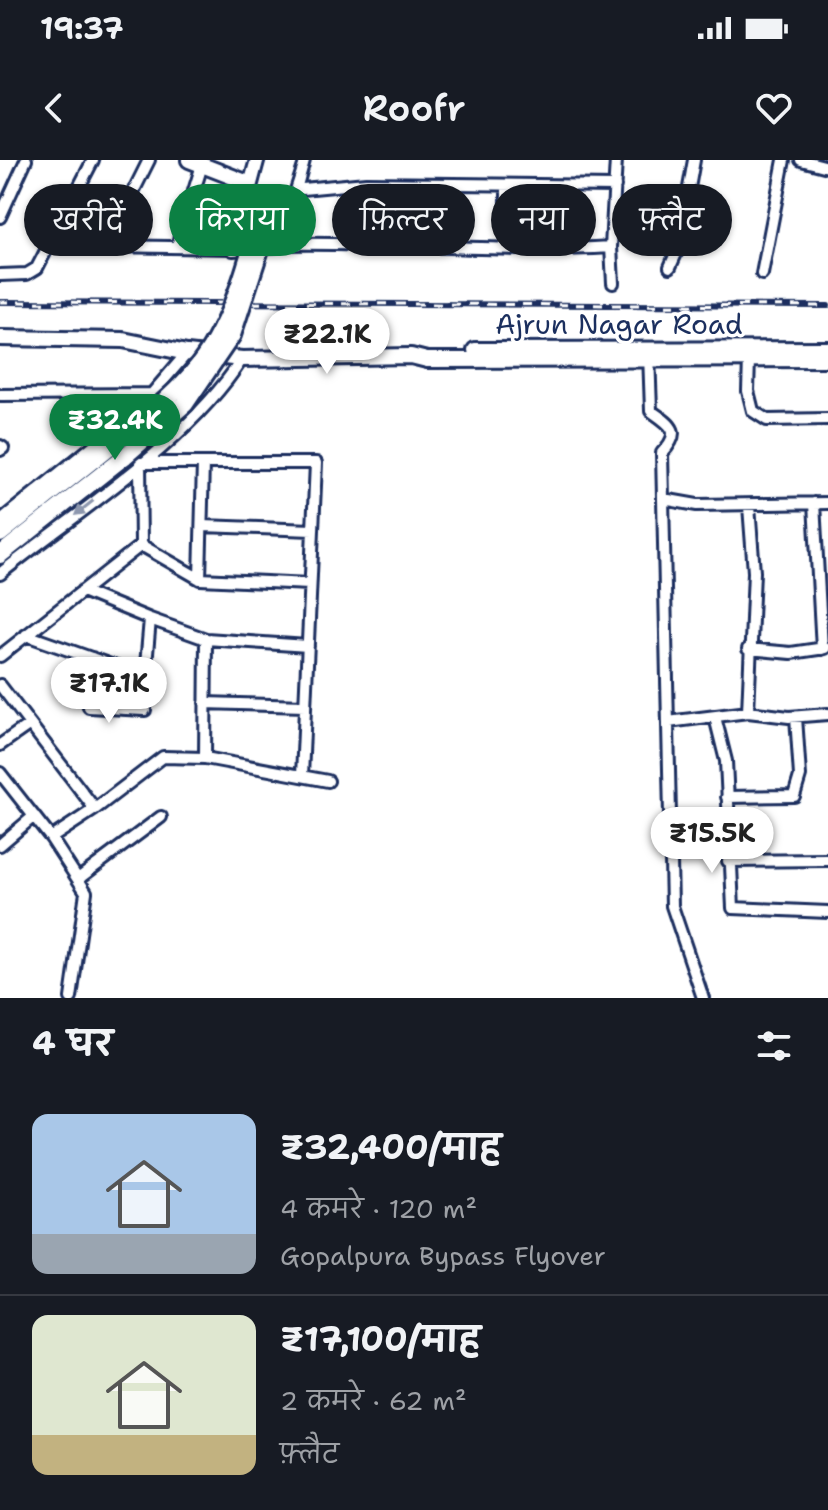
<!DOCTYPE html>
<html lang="hi">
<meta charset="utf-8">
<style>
body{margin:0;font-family:"Shantell Sans","Playpen Sans Deva",sans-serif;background:#242831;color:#f1f3f6;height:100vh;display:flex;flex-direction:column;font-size:30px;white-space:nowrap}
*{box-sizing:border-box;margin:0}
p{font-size:26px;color:#9ea1a6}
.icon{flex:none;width:44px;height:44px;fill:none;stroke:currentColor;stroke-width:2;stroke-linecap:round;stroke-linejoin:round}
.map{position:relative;height:838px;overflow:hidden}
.side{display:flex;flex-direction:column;background:#171b24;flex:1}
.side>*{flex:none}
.guide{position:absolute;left:24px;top:24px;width:780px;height:72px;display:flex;gap:16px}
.price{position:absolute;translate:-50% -68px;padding:0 18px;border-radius:28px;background:#fff;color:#222;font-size:26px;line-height:52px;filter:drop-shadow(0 2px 4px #0008)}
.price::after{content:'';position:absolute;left:50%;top:48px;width:24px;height:18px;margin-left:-12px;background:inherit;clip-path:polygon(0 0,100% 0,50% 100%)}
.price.selected{background:#0b8043;color:#fff}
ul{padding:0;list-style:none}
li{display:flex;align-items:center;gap:24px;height:200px;padding:0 32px}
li+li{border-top:2px solid #363941}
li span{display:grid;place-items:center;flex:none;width:224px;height:160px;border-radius:16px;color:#555}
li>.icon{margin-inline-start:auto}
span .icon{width:96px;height:96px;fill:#fffc;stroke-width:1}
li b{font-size:34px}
h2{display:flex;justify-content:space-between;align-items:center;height:96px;padding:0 32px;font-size:34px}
.tag{padding:0 28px;border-radius:36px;background:#171b24;box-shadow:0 2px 6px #0004;font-size:28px;line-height:72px}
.tag.selected{background:#0b8043;color:#fff}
.status{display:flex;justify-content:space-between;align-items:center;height:56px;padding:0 40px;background:#171b24;direction:ltr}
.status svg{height:22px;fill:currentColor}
header{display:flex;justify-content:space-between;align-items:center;height:104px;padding:0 32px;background:#171b24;font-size:36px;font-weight:600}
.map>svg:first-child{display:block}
</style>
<div class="status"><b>19:37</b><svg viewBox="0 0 49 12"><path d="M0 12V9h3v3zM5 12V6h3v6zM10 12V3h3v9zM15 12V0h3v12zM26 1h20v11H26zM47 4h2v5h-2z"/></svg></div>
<header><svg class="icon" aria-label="back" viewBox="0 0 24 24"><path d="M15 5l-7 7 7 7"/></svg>Roofr<svg class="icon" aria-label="heart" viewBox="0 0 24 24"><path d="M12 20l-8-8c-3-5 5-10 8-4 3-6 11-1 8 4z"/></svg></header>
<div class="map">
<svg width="828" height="838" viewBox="0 0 828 838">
<rect width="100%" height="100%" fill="#fff"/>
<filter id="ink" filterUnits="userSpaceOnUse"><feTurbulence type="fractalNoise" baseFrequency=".0125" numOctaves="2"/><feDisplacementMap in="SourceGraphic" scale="16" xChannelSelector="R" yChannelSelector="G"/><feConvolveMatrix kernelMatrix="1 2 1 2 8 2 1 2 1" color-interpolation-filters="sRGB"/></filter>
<g filter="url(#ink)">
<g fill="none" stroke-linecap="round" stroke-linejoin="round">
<g stroke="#1b2f5e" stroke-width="16">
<path id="street" d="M 801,0 L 828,7
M 292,30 L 366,23 L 615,26
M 0,57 L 26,0
M 51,80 L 106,86 L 233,88
M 279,84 C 389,81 501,94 611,87
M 106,86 L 149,0
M 177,86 L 202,5
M 507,87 L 507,26
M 670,107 L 678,89 L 694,0
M 762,114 L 784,0
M 0,115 L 27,114 L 37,108 L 93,0
M 613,123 L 611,87 L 616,0
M 649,193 L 651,251 C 671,265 683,271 662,293 L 672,746 L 703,838
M 749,199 L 748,231 L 753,251 L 767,260 L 828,259
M 0,235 L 153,234
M 0,286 L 3,288 L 0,290
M 663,339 L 697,345 L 828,343
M 814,343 L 822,489
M 0,361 L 139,249 L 187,193
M 202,366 L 313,370
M 141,385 L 200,419 L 310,424
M 0,414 C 78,351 188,283 242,199
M 200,419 L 203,303
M 150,459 L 206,479 L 308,486
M 26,475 L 145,517 L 150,459 L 82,431
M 748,489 L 791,493 L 825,488
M 0,496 L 141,385 L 140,303 L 316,303 L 302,616
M 92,498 L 89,547 L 145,550 L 145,517
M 0,525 L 95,649
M 205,543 L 305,546
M 748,552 L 754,412 L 749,346
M 715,557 L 726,601 L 733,748 L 828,752
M 668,562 L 748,552 L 789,557 L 828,554
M 0,585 L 30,564
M 205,598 L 206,479
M 0,613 L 51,678 L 86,732 L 71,838
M 727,637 L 794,636 L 800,616 L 796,557
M 51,678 L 95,649 L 163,597 L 205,598 L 328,621
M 0,685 L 34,656
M 728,701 L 828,700
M 78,719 L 161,657"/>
</g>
<g stroke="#1b2f5e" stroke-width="20">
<path id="secondary" d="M 189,0 L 256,26
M 258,0 L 233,88 L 279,84 L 302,0
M 0,178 L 123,180 L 187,193 L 242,199 L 411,196 L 427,200 L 828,199
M 475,190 L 828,189"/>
</g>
<g stroke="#1b2f5e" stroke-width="22">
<path id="primary" d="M 0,374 L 118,280
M 0,395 L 125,296"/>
</g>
<use href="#street" stroke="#fff" stroke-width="10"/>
<use href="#secondary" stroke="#fff" stroke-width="14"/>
<use href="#primary" stroke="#fff" stroke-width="16"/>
<g stroke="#1b2f5e" stroke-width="6">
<path id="rail" d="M 0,142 L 828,146"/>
</g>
<use href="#rail" stroke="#fff" stroke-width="3" stroke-dasharray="9" stroke-linecap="butt"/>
<g stroke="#1b2f5e" stroke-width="22" stroke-linecap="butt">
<path id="primary-bridge" d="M 118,280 C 146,257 176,234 199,205 C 240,153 257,64 275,0
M 125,296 L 185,244 L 232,175 L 289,0"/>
</g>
<use href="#primary-bridge" stroke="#fff" stroke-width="16"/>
</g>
<defs><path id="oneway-solid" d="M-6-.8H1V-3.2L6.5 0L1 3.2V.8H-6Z" transform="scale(2)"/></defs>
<use fill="#8d97ae" href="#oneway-solid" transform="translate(84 348) rotate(142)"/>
</g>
<g text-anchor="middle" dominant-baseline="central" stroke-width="7" stroke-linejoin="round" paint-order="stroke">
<g font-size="28" fill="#1b2f5e" stroke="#fff">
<text x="619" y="164">Ajrun Nagar Road</text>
</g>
</g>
</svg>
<b class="price" style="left:327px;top:216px">₹22.1K</b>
<b class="price selected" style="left:115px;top:302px">₹32.4K</b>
<b class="price" style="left:109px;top:565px">₹17.1K</b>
<b class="price" style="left:712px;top:715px">₹15.5K</b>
<div class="guide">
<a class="tag">खरीदें</a>
<a class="tag selected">किराया</a>
<a class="tag">फ़िल्टर</a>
<a class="tag">नया</a>
<a class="tag">फ़्लैट</a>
</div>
</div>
<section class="side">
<h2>4 घर<svg class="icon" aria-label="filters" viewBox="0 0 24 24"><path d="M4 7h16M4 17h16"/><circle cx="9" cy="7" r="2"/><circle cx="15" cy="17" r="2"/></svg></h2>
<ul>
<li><span style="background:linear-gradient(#a9c7e8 75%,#9aa5b1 0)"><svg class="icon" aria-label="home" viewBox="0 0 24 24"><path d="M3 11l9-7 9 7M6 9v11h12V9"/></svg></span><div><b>₹32,400/माह</b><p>4 कमरे · 120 m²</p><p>Gopalpura Bypass Flyover</p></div></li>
<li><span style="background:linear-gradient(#dfe7d0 75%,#c2b280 0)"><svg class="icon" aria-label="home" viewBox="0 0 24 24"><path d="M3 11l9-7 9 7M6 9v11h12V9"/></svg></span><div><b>₹17,100/माह</b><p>2 कमरे · 62 m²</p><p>फ़्लैट</p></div></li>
</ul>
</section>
